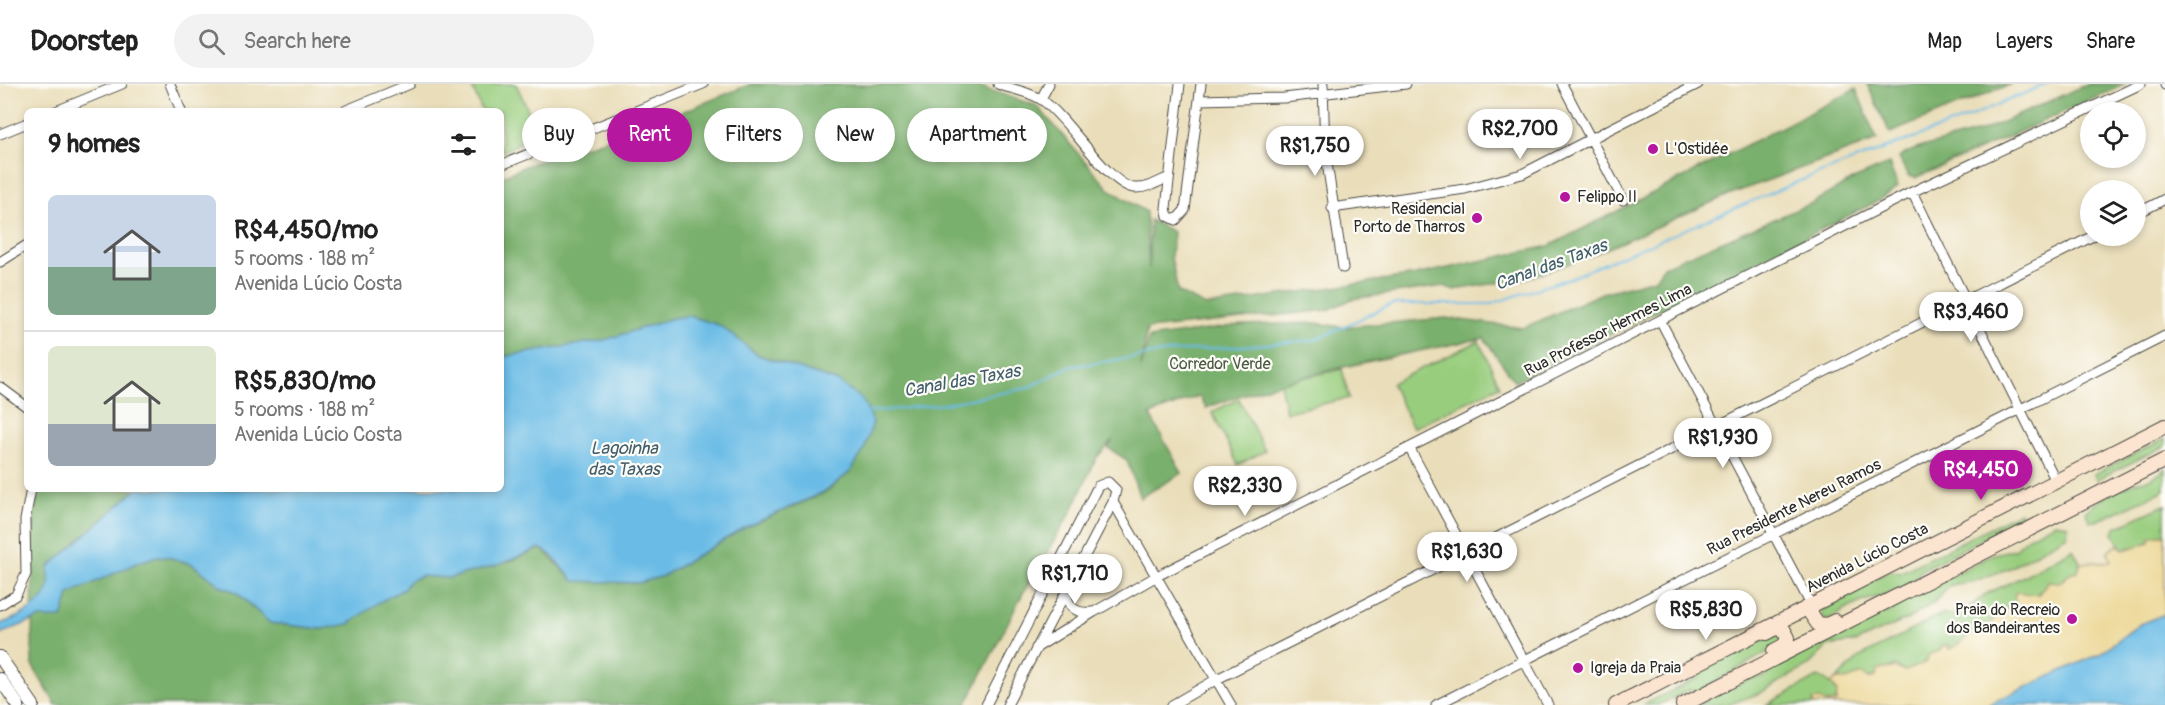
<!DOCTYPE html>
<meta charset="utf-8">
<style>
body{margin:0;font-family:Pangolin,sans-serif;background:#f2f2f2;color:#222;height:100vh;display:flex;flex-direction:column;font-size:22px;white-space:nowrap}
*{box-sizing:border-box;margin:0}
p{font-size:20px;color:#767676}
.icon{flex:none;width:33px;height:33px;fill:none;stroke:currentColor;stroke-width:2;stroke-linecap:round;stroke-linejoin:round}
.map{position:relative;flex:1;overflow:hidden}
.sheet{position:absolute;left:24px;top:24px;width:480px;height:384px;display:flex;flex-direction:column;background:#fff;border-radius:9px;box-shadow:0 3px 9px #0003}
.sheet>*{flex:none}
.guide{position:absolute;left:522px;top:24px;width:570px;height:54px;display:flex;gap:12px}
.controls{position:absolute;left:2080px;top:18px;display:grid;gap:12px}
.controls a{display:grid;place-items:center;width:66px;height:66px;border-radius:50%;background:#fff;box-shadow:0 3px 9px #0003;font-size:30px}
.price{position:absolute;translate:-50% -51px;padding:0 14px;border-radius:21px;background:#fff;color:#222;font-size:20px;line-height:39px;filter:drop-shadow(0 2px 3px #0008)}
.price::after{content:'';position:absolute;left:50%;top:36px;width:18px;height:14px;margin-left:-9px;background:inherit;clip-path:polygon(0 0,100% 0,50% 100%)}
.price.active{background:#b5179e;color:#fff}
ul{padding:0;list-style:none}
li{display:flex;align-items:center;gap:18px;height:150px;padding:0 24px}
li+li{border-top:2px solid #e0e0e0}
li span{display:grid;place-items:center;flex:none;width:168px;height:120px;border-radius:9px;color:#555}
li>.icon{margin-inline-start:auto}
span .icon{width:72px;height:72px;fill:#fffc;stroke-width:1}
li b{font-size:26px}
h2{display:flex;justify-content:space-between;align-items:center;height:72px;padding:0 24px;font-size:26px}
.pill{padding:0 21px;border-radius:27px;background:#fff;box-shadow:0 3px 9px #0003;font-size:21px;line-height:54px}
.pill.active{background:#b5179e;color:#fff}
header{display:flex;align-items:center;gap:36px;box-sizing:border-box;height:84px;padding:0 30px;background:#fff;border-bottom:2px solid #e0e0e0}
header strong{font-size:28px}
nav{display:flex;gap:33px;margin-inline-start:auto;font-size:21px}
.search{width:420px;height:54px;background:#f2f2f2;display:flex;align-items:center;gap:15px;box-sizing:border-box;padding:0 21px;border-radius:33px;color:#767676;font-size:22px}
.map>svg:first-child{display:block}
</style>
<header>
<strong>Doorstep</strong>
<div class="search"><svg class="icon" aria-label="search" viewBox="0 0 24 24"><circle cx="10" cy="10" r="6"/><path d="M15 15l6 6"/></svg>Search here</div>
<nav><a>Map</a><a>Layers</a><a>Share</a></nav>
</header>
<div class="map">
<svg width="2165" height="621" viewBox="0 0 2165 621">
<rect width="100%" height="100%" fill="#fdfcf7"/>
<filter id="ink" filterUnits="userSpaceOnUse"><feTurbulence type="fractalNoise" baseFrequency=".0167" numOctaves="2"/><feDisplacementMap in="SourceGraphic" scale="12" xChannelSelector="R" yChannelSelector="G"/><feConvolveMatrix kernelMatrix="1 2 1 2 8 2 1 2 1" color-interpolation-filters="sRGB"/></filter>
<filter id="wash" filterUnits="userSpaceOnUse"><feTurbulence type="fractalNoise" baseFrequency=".008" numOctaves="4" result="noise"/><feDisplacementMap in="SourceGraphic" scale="24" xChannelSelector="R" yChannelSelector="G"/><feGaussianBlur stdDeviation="1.35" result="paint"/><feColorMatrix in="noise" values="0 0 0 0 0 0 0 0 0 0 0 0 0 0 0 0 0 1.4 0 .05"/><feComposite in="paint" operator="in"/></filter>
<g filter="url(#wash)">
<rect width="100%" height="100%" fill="#eadeba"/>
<path fill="#99cd7e" stroke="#627c54" stroke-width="1.5" d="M 471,0 L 516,0 L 539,50 L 501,68 L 501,27 L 482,27 Z
M 1479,257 L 1500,302 L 1413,344 L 1391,299 Z
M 1342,285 L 1349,314 L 1286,328 L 1280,299 Z
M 1239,315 L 1265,367 L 1238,381 L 1212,328 Z
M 2165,355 L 2165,362 L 2096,396 L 2094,390 Z
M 2165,384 L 2165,406 L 2097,437 L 2090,437 L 2085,428 C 2097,416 2115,407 2131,400 C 2145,394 2154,398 2165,384 Z
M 2165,421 L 2165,451 L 2150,453 L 2150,457 L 2140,463 L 2121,464 L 2113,449 L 2116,443 Z
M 2020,428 L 2023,434 L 1921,486 C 1910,506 1889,508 1870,515 C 1855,519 1841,529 1827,536 L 1822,534 L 1822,525 C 1833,520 1885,487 1891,487 C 1894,487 1897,488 1900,489 Z
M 2055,439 L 2068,441 L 2067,451 L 2010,484 L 1975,497 L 1951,501 L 1933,519 L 1908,535 L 1856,558 L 1828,562 L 1808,582 L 1760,609 L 1727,621 L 1696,621 L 1749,595 L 1766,592 L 1780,579 L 1872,532 L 1890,528 L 1902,517 L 1994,470 L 2015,465 L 2028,453 Z
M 2073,465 L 2080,478 L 2078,488 L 2070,490 L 2061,498 L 2050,498 L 2035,512 L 2017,508 L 2016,520 L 2003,527 L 1981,547 L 1975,546 L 1963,559 L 1949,565 L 1947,561 L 1942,562 L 1940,567 L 1928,571 L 1928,575 L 1923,580 L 1905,587 L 1895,582 L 1877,588 L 1876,593 L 1866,594 L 1862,590 L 1846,596 L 1837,595 L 1860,573 L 1940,531 L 1961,530 L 1986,510 L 2022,493 Z
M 1774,549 L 1781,552 L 1780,561 L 1699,607 L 1689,606 L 1658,621 L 1643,621 L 1698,594 L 1703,581 L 1720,572 L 1732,570 Z
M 1818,593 L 1831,599 L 1838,610 L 1834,619 L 1813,617 L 1813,621 L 1766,621 Z"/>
<path fill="#7ab06d" stroke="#526e4c" stroke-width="1.5" d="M 751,0 L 978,2 L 1037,22 L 1109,105 L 1146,128 L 1149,185 L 1150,136 L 1173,148 L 1171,173 L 1178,208 L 1206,222 L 1416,191 L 1549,162 L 1856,5 L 1877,56 L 1731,110 L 1590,172 L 1527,194 L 1454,206 L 1444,202 L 1352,215 L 1328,226 L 1147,245 L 1141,284 L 1149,254 L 1242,241 L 1316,239 L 1343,243 L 1446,234 L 1523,244 L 1602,209 L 1655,195 L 1664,182 L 1812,119 L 1856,94 L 1889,80 L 1898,103 L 1880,116 L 1515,298 L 1484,254 C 1390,273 1296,289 1206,324 L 1199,312 L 1150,331 L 1182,389 L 1140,414 L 1127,376 L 1108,364 L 1113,356 L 1097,373 L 1071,428 L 1023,509 L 966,621 L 56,621 L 32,581 L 33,436 L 39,405 L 137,405 L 49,483 L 139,478 L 157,472 L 168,473 L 192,480 L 221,502 L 236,508 L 270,539 L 322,545 L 404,505 L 408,497 L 421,492 L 449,494 L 510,477 L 541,464 L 574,497 L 639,499 L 663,492 L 744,444 L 826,408 L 851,387 L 864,366 L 873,338 L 838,298 L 758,271 L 719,241 L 673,234 L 605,256 L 501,273 L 501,93 L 525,82 L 647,42 Z
M 1867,0 L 2011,0 L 1890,49 Z
M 2088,0 L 2126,0 L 1916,94 L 1908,92 L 1899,74 C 1914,61 1960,55 1981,47 C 2017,33 2052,15 2088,0 Z"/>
<path fill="#eeda9e" stroke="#8c8264" stroke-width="1.5" d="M 2158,451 L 2165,451 L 2165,530 L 2140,540 L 2099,570 L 1987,621 L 1813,621 L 1813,617 L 1819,615 L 1827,619 L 1836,618 L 1837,607 L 1831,599 L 1837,595 L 1846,596 L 1862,590 L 1869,595 L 1876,593 L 1877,587 C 1888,583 1894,584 1905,587 L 1927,578 L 1928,571 L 1940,567 L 1942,562 L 1948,561 L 1949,565 C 1963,560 1968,551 1978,544 L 1981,547 L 2003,527 L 2016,520 L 2014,511 L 2017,508 L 2038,511 L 2048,497 L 2060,498 L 2070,490 L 2078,488 L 2080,480 C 2091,475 2100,481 2111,478 L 2108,467 L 2118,461 L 2124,466 L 2150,458 L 2150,453 Z"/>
<path fill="#6bbce6" stroke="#4b7488" stroke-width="1.5" d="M 689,232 L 719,241 L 758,271 L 838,298 L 862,315 L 873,338 L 864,366 L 851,387 L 826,407 L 744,444 L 663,492 L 639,499 L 574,497 L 551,471 L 540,464 L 498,481 L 449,494 L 421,492 L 409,497 L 404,505 L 378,519 L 349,540 L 322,545 L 270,539 L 236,508 L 221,502 L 192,480 L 168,473 L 157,472 L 139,478 L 69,510 L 62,534 L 39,534 L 0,550 L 0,540 C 15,535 46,521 49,502 C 50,496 48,490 49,483 L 137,405 L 501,405 L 501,273 L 605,256 L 673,234 Z
M 2165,530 L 2165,621 L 1987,621 L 2099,570 L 2140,540 Z"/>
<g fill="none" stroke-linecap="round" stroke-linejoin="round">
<path stroke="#6bbce6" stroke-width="2" d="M 869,328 L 944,320 L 1027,304 L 1068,283 L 1169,268 L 1315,256 L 1392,220 L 1491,220 L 1570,194 L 1807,94 L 1959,37 L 2047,0"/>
</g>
</g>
<g filter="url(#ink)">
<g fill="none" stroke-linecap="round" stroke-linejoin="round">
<g stroke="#484640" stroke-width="11">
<path id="minor" d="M 170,0 L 181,27
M 998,0 C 1011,5 1030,8 1042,16 C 1068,33 1109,102 1134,104 C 1147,105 1158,98 1169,93
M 1180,0 L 1166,124 L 1168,132 L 1176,136 L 1185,126 L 1201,0
M 1323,0 L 1325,66 L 1343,184
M 1562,0 L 1623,116
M 2165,0 L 2165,1
M 1041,15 L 1049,0
M 1199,16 L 1284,14 L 1406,0
M 56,27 L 122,0
M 344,27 L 410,0
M 0,50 L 27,39
M 501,81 L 703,0
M 1912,108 L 2056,397
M 1332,124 L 1465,105 L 1522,90 L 1698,0
M 2136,130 L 2165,115
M 0,178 L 27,161
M 1660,236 L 1811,521
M 0,303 L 27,323
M 1410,365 L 1548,621
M 1113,418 L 1231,621
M 1067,507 C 1067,523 1076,530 1092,528
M 0,521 L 16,511 L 26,490 L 25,436 L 31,405
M 1036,564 L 1094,528 L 1157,492 L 1912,108 L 2141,0
M 986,621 L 1098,402 L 1108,398 L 1116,406 L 1113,418 L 1007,621
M 1172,621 L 1217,595 L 2093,152
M 1436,621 L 2165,252"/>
</g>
<g stroke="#484640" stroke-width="14">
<path id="tertiary" d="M 0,573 L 33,621
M 0,595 L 18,621"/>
</g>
<g stroke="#484640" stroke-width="16">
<path id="secondary" d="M 1811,521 L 1811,530 L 1818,540 L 1827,541 L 1835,537
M 1767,549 L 1776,544 L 1783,545 L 1788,554 L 1785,561 L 1774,567
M 1616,621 L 2165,342
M 1683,621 L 2165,376"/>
</g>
<use href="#minor" stroke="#fff" stroke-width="9"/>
<use href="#tertiary" stroke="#fff" stroke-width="12"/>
<use href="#secondary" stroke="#fce5d0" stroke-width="14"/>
</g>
</g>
<g fill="#b5179e" stroke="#fdfcf7" stroke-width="2">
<circle cx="1653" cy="65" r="6"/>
<circle cx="1565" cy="113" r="6"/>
<circle cx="1477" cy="134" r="6"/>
<circle cx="2072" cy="535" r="6"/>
<circle cx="1578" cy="584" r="6"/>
</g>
<g text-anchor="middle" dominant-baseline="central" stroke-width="4.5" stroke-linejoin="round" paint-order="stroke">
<g font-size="16" fill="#2b2b2b" stroke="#fdfcf7" text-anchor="start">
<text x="1665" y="65">L'Ostidée</text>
<text x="1577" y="113">Felippo II</text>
<text x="1465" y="125" text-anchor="end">Residencial<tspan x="1465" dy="18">Porto de Tharros</tspan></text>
<text x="2060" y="526" text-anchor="end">Praia do Recreio<tspan x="2060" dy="18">dos Bandeirantes</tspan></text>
<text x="1590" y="584">Igreja da Praia</text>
</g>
<g font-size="16" fill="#2b2b2b" stroke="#fdfcf7">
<text transform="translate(1608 246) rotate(-27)">Rua Professor Hermes Lima</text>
<text transform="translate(1794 423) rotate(-27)">Rua Presidente Nereu Ramos</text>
<text transform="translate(1867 474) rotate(-27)">Avenida Lúcio Costa</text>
</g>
<g font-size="16" fill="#4c5c44" stroke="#fdfcf7">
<text x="1220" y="280">Corredor Verde</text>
</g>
<g font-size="18" font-style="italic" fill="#415e6c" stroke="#fdfcf7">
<text transform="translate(1551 181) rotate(-20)">Canal das Taxas</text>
<text transform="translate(962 297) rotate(-10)">Canal das Taxas</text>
<text x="624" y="364">Lagoinha<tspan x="624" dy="21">das Taxas</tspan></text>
</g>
</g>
</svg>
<div class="controls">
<a><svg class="icon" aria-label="locate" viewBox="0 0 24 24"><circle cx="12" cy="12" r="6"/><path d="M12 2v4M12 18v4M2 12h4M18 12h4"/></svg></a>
<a><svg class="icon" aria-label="layers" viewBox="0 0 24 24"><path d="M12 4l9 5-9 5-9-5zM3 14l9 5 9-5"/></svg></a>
</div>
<b class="price" style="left:1520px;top:76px">R$2,700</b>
<b class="price" style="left:1315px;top:93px">R$1,750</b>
<b class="price" style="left:1971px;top:259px">R$3,460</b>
<b class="price" style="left:1723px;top:385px">R$1,930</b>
<b class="price active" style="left:1981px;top:417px">R$4,450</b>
<b class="price" style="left:1245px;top:433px">R$2,330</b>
<b class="price" style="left:1467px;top:499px">R$1,630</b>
<b class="price" style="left:1075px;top:521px">R$1,710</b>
<b class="price" style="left:1706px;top:557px">R$5,830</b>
<div class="guide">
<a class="pill">Buy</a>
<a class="pill active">Rent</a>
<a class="pill">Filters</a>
<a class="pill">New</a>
<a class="pill">Apartment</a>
</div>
<section class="sheet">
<h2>9 homes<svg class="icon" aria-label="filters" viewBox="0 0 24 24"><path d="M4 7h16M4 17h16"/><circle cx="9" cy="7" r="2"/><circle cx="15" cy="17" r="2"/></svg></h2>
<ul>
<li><span style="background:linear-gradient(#c9d6e8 60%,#7fa58c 0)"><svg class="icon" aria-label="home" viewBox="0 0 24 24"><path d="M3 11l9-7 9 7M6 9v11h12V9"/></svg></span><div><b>R$4,450/mo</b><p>5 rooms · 188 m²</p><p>Avenida Lúcio Costa</p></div></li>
<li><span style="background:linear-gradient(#dfe7d0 65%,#9aa5b1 0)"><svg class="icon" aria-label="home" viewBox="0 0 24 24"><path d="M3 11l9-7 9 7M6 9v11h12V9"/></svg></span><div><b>R$5,830/mo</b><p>5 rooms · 188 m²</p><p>Avenida Lúcio Costa</p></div></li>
</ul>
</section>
</div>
